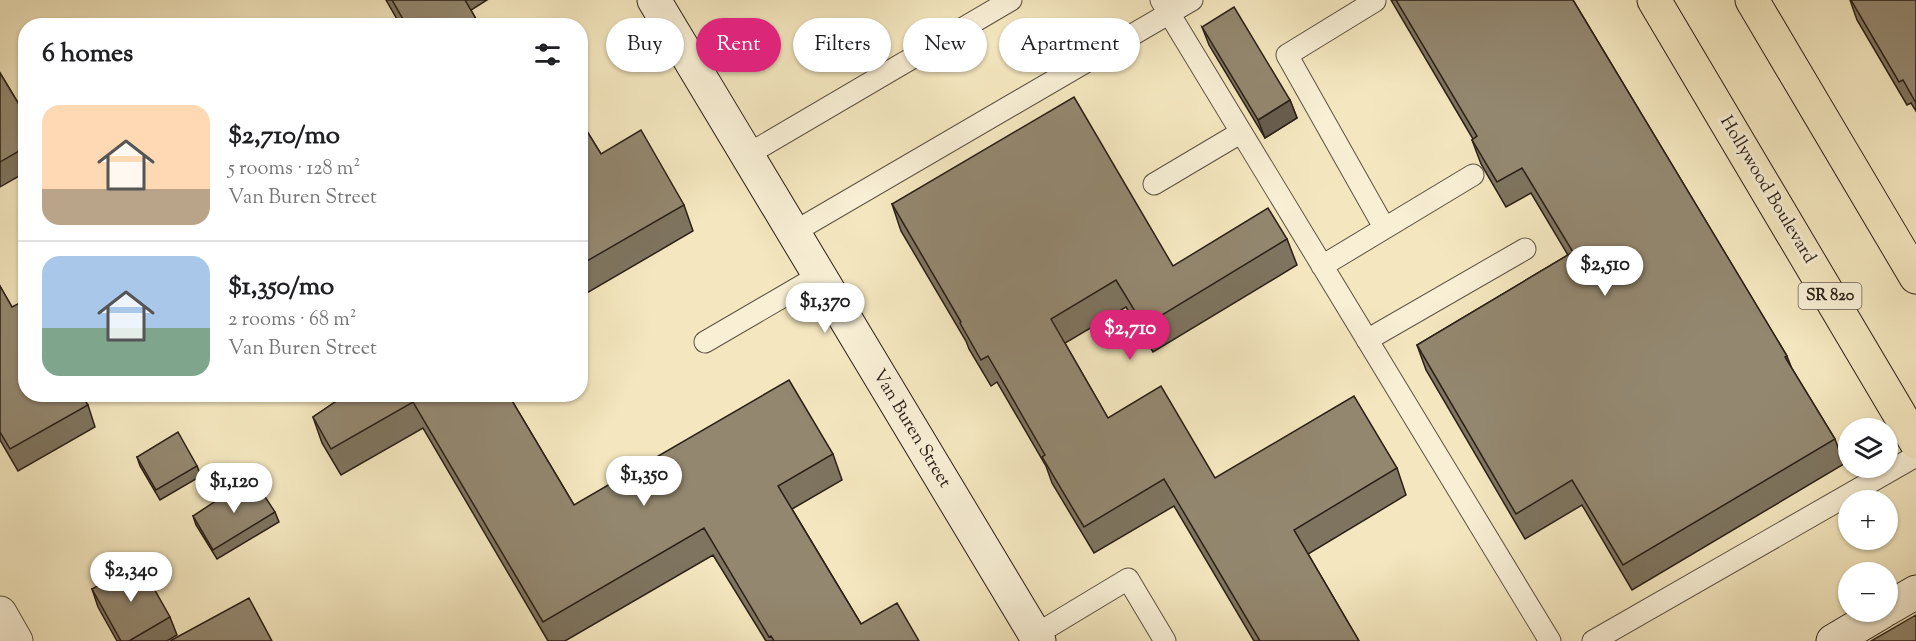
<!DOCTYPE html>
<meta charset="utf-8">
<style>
body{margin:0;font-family:"Sorts Mill Goudy",serif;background:#f2f2f2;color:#202124;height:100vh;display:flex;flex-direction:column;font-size:22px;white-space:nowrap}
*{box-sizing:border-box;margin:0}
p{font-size:20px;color:#757577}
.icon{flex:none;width:33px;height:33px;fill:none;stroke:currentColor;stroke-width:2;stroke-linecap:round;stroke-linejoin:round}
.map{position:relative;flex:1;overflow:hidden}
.sheet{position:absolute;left:18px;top:18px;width:570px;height:384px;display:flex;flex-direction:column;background:#fff;border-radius:24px;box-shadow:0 2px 4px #0004}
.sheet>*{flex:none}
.top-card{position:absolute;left:606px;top:18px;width:570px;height:54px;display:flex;gap:12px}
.buttons{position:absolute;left:1838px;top:418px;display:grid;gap:12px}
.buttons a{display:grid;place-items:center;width:60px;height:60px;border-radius:50%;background:#fff;box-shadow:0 2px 4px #0004;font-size:30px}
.price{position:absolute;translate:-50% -51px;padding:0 14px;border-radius:21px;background:#fff;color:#222;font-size:20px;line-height:39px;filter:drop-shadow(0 2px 3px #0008)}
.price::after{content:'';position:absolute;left:50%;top:36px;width:18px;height:14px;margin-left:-9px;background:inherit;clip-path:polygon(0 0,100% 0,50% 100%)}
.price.selected{background:#db2777;color:#fff}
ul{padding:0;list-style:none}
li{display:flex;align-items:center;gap:18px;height:150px;padding:0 24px}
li+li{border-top:2px solid #e0e0e0}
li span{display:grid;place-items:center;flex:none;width:168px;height:120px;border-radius:18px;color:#555}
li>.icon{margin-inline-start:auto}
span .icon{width:72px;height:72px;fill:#fffc;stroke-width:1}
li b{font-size:26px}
h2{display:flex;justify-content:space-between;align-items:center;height:72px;padding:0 24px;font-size:26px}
.pill{padding:0 21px;border-radius:27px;background:#fff;box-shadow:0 2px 4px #0004;font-size:21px;line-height:54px}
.pill.selected{background:#db2777;color:#fff}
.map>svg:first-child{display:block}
</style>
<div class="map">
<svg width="1916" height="641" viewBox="0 0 1916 641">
<rect width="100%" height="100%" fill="#f4e7bf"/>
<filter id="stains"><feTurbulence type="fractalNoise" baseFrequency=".00333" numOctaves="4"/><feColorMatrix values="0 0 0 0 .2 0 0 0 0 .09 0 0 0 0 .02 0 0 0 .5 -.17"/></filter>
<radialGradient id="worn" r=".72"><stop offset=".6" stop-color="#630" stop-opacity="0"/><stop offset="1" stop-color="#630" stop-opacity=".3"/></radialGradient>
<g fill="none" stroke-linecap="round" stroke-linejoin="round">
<g stroke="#5c5242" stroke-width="23">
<path id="lane" d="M 1161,0 L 1550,641
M 1375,1 L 1287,55 L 1384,227
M 747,155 L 1011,0
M 1154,184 L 1240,133
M 794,232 L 1192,0
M 1322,266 L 1473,175
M 1367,340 L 1525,249
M 705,342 L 820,275
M 1035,635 L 1128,579 L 1165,641
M 1593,641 L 1916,456"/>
</g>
<g stroke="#5c5242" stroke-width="35">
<path id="street" d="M 0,613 L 16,641"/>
</g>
<g stroke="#2a2018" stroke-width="35">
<path id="secondary" d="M 654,0 L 1039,641
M 1887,609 L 1916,592
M 1833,641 L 1882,612"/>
</g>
<g stroke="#2a2018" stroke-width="35">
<path id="primary" d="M 1654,0 L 1916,442
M 1752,0 L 1916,277"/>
</g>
<use href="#lane" stroke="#f8efd5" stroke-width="21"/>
<use href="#street" stroke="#f8efd5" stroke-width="33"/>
<use href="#secondary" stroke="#f8efd5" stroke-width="33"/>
<use href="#primary" stroke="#f4e7bf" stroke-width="33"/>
</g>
<path fill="#7e745f" stroke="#2a2018" stroke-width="1.5" d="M 386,0 L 487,0 L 471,10 L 480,26 L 401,26 Z
M 1391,0 L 1573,0 L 1787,356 L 1792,369 L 1835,439 L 1844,464 L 1632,590 L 1582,505 L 1525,539 L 1426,370 L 1417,345 L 1568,255 L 1531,193 L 1506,207 L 1481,164 L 1472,140 L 1473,139 Z
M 1850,0 L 1916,0 L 1916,111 L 1911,103 L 1907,105 L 1857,20 Z
M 1202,27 L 1290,100 L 1297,118 L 1265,138 L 1209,45 Z
M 0,73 L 26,116 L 26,172 L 0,187 Z
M 580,120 L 601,154 L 684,205 L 693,231 L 580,297 Z
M 892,204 L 1173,266 L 1287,239 L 1297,265 L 1153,352 L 1126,307 L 1065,343 L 1108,418 L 1215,478 L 1397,468 L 1406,495 L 1308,554 L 1359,641 L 1254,641 L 1174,506 L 1094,553 L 1052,483 L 1046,466 L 997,382 L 991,386 L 969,349 L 966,341 L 901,231 Z
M 0,286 L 12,307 L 88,405 L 95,427 L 18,471 L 0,440 Z
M 347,394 L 508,394 L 574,505 L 833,454 L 842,480 L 792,509 L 861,624 L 919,641 L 766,641 L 713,555 L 565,641 L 548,641 L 423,428 L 341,475 L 322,443 L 313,417 Z
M 137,457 L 197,466 L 201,476 L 160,500 L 140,466 Z
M 275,512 L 279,522 L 217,559 L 196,525 L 193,516 Z
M 92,589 L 170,617 L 177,635 L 167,641 L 117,641 L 98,607 Z"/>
<path fill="#675e4e" stroke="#2a2018" stroke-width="1.5" d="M 1290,100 L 1297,118 L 1265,138 L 1258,120 Z"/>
<path fill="#93876f" stroke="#2a2018" stroke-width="1.5" d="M 392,0 L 465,0 L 480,26 L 433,26 L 433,25 L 431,26 L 407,26 Z
M 1396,0 L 1573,0 L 1787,356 L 1785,357 L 1835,439 L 1623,565 L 1572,480 L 1516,514 L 1417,345 L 1573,252 L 1522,168 L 1497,182 L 1472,140 L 1477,136 Z
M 1851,0 L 1916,0 L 1916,103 L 1903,80 L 1899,82 Z
M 1234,7 L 1290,100 L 1258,120 L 1202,27 Z
M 0,73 L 26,116 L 26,147 L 0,162 Z
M 1074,97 L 1173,266 L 1268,208 L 1287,239 L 1144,326 L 1116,280 L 1051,319 L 1108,418 L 1161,386 L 1215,478 L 1354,396 L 1397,468 L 1294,530 L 1359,641 L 1260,641 L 1164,479 L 1084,527 L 1042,457 L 1045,455 L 988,356 L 981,360 L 960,323 L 961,322 L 892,204 Z
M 580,120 L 601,154 L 641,130 L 684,205 L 580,265 Z
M 0,286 L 12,307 L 26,300 L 26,394 L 81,394 L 88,405 L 10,449 L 0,432 Z
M 789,380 L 833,454 L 778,486 L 861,624 L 897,603 L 919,641 L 774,641 L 771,636 L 769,637 L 704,528 L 543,622 L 413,402 L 331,449 L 313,417 L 347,394 L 508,394 L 574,505 Z
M 178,432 L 197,466 L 156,490 L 137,457 Z
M 252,477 L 275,512 L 213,550 L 193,516 Z
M 139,562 L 170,617 L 129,641 L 121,641 L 92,589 Z
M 249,598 L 272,641 L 170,641 Z
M 1916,615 L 1916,641 L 1871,641 Z"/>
<g text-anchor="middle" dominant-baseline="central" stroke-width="6" stroke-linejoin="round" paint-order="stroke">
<rect fill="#f8efd5" stroke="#685e51" stroke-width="1.5" x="1798.5" y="283" width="63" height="26" rx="4.5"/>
<g font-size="16" font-weight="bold" fill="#2a2018">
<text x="1830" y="296">SR 820</text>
</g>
<g font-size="18" fill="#2a2018" stroke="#f8efd5">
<text transform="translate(1767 190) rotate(59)">Hollywood Boulevard</text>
<text transform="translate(911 429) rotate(59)">Van Buren Street</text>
</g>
</g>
<rect width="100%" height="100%" filter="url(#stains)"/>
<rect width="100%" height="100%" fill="url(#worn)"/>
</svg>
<div class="buttons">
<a><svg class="icon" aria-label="layers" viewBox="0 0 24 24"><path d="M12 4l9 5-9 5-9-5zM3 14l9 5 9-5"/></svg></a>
<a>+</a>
<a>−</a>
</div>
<b class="price" style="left:1605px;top:297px">$2,510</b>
<b class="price" style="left:825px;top:334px">$1,370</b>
<b class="price selected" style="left:1130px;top:361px">$2,710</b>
<b class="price" style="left:644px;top:507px">$1,350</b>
<b class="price" style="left:234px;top:514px">$1,120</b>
<b class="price" style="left:131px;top:603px">$2,340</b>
<div class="top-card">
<a class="pill">Buy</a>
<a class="pill selected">Rent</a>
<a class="pill">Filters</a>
<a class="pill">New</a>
<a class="pill">Apartment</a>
</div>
<section class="sheet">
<h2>6 homes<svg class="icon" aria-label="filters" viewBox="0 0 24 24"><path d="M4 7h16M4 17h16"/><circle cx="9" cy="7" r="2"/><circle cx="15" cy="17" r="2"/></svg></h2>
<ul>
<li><span style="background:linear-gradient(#ffd9b3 70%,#b9a48a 0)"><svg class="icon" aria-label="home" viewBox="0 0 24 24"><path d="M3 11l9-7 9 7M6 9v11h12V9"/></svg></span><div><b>$2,710/mo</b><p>5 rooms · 128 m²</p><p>Van Buren Street</p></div></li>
<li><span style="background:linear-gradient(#a9c7e8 60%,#7fa58c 0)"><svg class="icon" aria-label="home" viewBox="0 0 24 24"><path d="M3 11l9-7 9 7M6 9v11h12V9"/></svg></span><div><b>$1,350/mo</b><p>2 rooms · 68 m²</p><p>Van Buren Street</p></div></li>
</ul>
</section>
</div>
